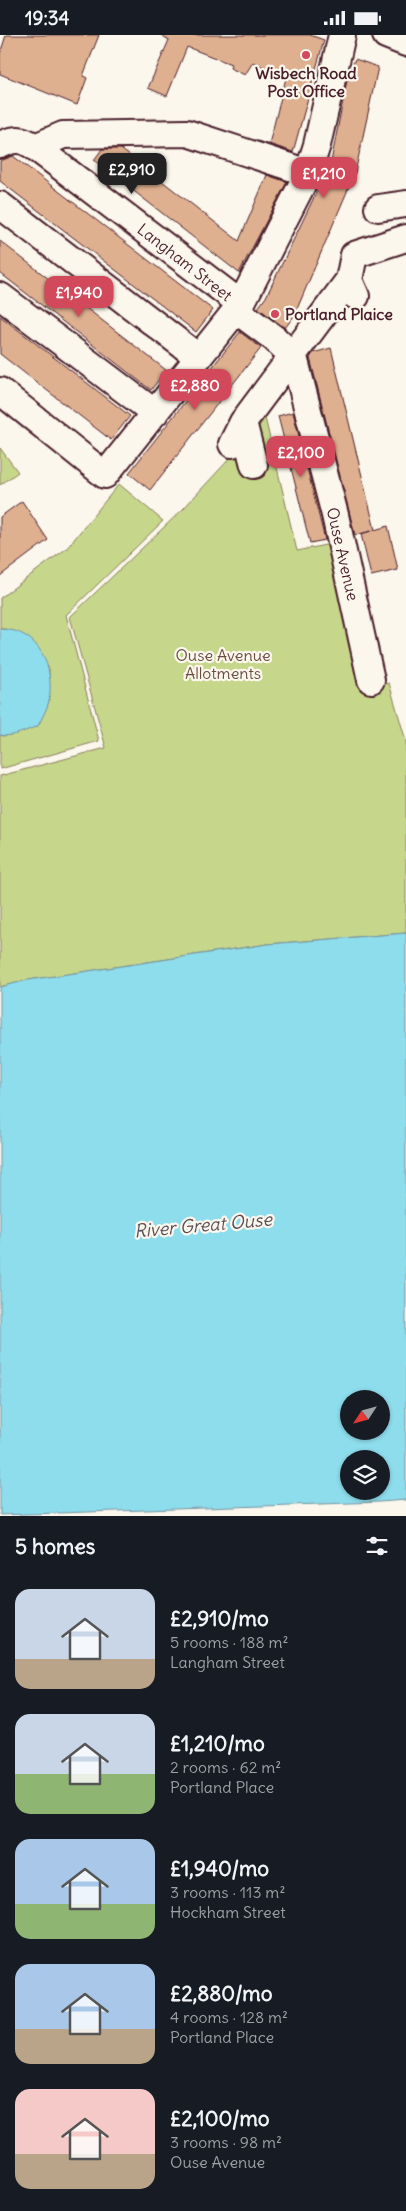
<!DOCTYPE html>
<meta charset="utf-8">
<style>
body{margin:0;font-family:Delius,sans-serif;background:#242831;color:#f1f3f6;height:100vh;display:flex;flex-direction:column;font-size:19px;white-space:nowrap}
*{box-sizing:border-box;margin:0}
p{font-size:16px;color:#9ea1a6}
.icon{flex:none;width:28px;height:28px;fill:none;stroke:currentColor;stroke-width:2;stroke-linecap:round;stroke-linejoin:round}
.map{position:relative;height:1481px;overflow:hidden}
.drawer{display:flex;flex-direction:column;background:#171b24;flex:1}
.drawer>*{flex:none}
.needle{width:32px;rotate:234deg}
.buttons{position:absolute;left:340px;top:1355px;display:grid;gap:10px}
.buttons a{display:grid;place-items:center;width:50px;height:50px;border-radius:50%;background:#171b24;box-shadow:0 1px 4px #0004;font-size:25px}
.price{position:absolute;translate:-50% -42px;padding:0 11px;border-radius:10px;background:#d1495b;color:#fff;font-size:16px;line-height:32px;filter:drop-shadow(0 1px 2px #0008)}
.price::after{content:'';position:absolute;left:50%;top:30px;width:15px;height:11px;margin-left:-8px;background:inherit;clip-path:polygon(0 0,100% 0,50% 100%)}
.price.selected{background:#222;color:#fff}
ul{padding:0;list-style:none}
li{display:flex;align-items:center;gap:15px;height:125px;padding:0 15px}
li span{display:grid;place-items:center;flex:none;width:140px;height:100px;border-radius:15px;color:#555}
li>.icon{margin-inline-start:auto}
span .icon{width:60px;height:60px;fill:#fffc;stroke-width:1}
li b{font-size:21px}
h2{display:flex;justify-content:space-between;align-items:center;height:60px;padding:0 15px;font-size:21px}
.status{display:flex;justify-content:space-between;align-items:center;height:35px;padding:0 25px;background:#171b24;direction:ltr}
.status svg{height:14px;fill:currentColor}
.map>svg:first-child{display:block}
</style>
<div class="status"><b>19:34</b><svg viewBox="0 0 49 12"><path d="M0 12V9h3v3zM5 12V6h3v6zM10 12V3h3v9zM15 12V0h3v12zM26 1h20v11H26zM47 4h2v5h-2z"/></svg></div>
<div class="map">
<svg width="406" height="1481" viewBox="0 0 406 1481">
<rect width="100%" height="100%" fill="#fbf7ec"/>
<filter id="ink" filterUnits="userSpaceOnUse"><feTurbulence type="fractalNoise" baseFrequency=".02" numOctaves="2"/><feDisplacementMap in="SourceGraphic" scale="10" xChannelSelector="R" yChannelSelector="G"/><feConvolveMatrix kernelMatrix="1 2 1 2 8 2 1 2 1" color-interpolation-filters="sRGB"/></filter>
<g filter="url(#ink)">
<path fill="#c6d78b" stroke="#887b5b" d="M 265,383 L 297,516 L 335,508 L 366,654 L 389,648 L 406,706 L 406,898 L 268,909 L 29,945 L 0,952 L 0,741 L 106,713 L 70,582 L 183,474 L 257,394 Z
M 0,413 L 18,437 L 0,450 Z
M 119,449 L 163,486 L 66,580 L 99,706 L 0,734 L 0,700 L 3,701 L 38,691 L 49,666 L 49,633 L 5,594 L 0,594 L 0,563 L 67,513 Z"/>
<path fill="#8eddec" stroke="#73919f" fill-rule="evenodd" d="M 0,594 C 39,594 55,632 49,666 C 47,674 42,683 38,691 C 27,695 12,703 0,700 Z
M 406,898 L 406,1465 L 379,1467 L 0,1480 L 0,952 L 28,945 L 268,909 ZM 349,1364 L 381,1364 L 381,1396 L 349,1396 ZM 349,1424 L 381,1424 L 381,1456 L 349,1456 Z"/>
<path fill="#dfb090" stroke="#4a1f2b" d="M 6,0 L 99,0 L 83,41 L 87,43 L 77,70 L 0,39 L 0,19 Z
M 161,0 L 310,0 L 324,5 L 293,117 L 269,109 L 286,43 L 253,27 L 245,40 L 230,33 L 231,29 L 187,12 L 167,61 L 148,53 L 169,5 Z
M 355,24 L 378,32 L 355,138 L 294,281 L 285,293 L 258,273 L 266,262 L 331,127 L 347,45 Z
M 102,114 L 121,114 L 239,206 L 267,140 L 287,147 L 239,238 L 94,125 Z
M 13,121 L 213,275 L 196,297 L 0,146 L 0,126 Z
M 0,206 L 166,335 L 151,355 L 0,238 Z
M 0,281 L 130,381 L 111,405 L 0,319 Z
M 240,297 L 261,313 L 150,455 L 129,438 Z
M 331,313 L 375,495 L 355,500 L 310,323 L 313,318 Z
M 293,377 L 325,505 L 310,508 L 278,381 Z
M 22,466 L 48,505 L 0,541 L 0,482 Z
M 388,491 L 398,535 L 371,541 L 361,499 Z"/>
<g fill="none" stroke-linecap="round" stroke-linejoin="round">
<g stroke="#4a1f2b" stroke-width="30">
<path id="minor" d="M 386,0 L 406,8
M 0,110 C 15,103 22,103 35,112 L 241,269
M 35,112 L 63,100 L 187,98 L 308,138
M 0,170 L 198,322
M 378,173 L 406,169
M 0,261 L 155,378
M 356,261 L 349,245 L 354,220 L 406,203
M 236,275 L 275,304 L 294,322 L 335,480 L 371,645
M 0,356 L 105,440 L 241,269 L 308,138 L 317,110 L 342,0
M 243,387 L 349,245
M 232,409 L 243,387 L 254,430"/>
</g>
<use href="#minor" stroke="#fbf7ec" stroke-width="26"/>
</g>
</g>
<g fill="#d1495b" stroke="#fbf7ec" stroke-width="2">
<circle cx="306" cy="20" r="5"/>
<circle cx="275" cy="279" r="5"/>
</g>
<g text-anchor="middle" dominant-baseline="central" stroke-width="4.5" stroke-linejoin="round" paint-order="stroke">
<g font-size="16" font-weight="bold" fill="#4a1f2b" stroke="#fbf7ec">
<text x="306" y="38">Wisbech Road<tspan x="306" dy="18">Post Office</tspan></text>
<text x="285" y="279" text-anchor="start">Portland Plaice</text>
</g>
<g font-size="16" fill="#4a1f2b" stroke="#fbf7ec">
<text transform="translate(185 227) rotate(38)">Langham Street</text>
<text transform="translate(343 519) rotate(77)">Ouse Avenue</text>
</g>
<g font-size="16" fill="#694d43" stroke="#fbf7ec">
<text x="223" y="620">Ouse Avenue<tspan x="223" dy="18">Allotments</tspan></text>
</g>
<g font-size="18" font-style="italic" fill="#5b4e5b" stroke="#fbf7ec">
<text transform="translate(203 1190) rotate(-5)">River Great Ouse</text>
</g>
</g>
</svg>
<div class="buttons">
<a><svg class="needle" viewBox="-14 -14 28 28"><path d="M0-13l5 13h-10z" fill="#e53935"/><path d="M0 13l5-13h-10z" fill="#9ea1a6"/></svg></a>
<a><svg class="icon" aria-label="layers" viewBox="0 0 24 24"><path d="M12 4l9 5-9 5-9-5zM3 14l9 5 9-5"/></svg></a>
</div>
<b class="price selected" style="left:132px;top:160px">£2,910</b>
<b class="price" style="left:324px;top:164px">£1,210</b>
<b class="price" style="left:79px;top:283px">£1,940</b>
<b class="price" style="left:195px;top:376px">£2,880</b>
<b class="price" style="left:301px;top:443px">£2,100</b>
</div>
<section class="drawer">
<h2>5 homes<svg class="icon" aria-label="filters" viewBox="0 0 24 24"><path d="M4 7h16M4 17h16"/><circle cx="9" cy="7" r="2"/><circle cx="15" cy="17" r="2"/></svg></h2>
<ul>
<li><span style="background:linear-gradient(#c9d6e8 70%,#b9a48a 0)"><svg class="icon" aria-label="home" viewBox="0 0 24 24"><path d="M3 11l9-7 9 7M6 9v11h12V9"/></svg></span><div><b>£2,910/mo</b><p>5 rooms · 188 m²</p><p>Langham Street</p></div></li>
<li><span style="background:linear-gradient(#c9d6e8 60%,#8fb573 0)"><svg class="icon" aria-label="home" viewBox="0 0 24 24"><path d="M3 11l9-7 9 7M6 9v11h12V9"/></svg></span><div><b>£1,210/mo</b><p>2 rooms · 62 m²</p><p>Portland Place</p></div></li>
<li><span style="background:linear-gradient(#a9c7e8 65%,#8fb573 0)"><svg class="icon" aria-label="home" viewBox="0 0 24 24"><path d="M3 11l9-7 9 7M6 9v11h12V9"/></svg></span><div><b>£1,940/mo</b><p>3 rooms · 113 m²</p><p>Hockham Street</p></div></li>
<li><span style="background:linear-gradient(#a9c7e8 65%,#b9a48a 0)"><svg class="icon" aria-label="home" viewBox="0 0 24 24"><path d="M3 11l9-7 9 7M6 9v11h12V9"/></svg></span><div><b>£2,880/mo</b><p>4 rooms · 128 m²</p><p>Portland Place</p></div></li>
<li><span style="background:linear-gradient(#f6c9c9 65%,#b9a48a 0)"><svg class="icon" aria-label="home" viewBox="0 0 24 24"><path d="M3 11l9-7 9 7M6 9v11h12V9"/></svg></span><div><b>£2,100/mo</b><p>3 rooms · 98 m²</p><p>Ouse Avenue</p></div></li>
</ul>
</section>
